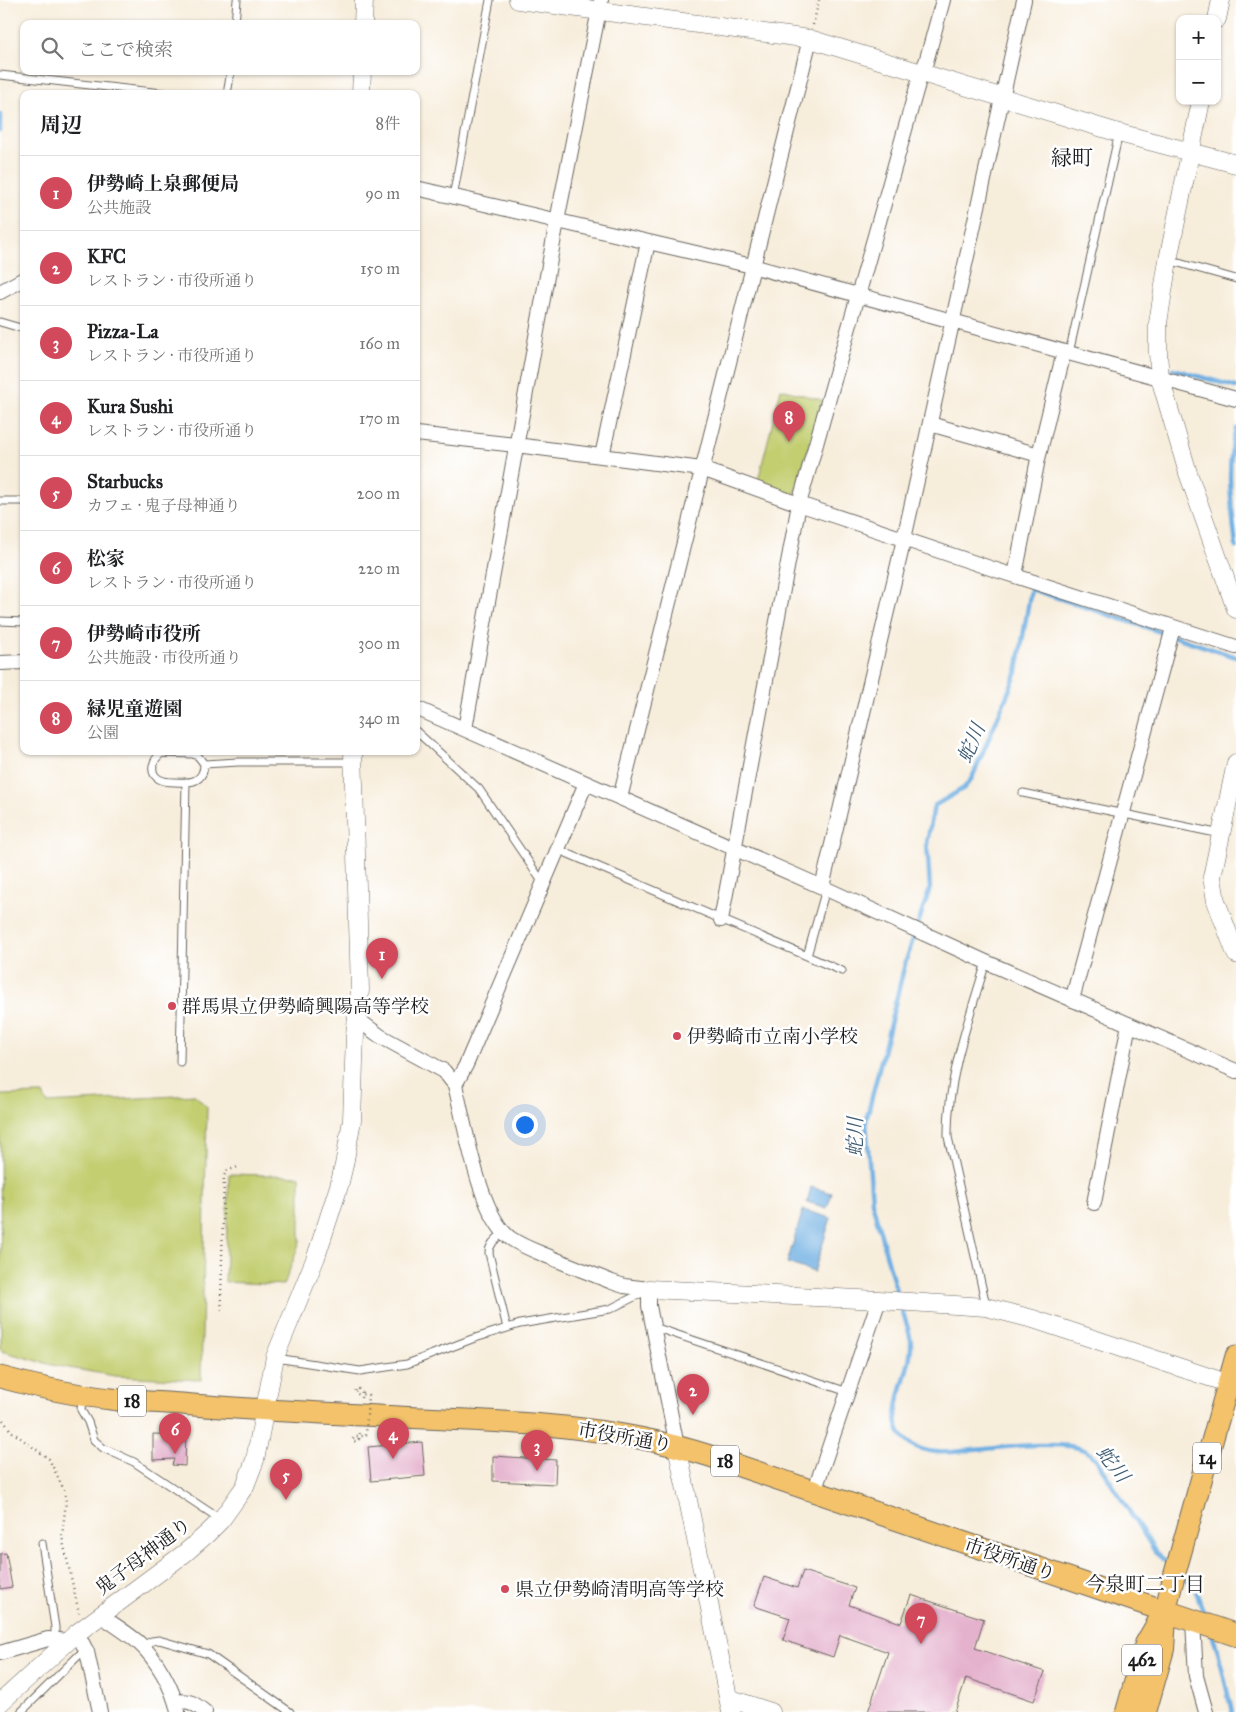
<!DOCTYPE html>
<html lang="ja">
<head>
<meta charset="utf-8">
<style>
  body { margin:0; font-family:"IM FELL Great Primer","Noto Serif JP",serif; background:#f2f2f2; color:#202124 }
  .controls { position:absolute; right:15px; top:15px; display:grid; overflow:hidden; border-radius:10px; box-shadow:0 1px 4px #0004 }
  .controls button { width:45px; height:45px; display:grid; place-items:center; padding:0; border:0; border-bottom:1px solid #e0e0e0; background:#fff; color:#202124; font:25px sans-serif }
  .you { position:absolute; left:524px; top:1124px; width:18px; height:18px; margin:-12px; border:4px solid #fff; border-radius:50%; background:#1a73e8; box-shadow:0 0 0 8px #1a73e833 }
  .badge { display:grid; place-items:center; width:32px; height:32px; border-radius:50%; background:#d1495b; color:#fff; font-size:16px; font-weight:700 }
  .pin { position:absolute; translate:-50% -41px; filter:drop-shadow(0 1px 2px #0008) }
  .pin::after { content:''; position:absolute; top:26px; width:18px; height:15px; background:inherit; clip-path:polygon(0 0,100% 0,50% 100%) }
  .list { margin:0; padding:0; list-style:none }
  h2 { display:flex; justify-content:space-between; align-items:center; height:65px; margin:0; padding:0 20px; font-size:21px }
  h2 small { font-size:16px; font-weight:400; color:#757577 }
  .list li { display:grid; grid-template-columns:32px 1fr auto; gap:15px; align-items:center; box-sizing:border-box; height:75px; padding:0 20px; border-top:1px solid #e0e0e0 }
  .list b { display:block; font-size:19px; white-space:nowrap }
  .list p { margin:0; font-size:16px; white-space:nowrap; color:#757577 }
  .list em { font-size:16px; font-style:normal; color:#757577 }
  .icon { flex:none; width:28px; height:28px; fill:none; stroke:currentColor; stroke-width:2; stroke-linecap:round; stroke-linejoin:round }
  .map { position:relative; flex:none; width:1236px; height:1712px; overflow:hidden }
  .search { position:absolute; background:#fff; box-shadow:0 1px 4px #0004; left:20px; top:20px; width:400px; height:55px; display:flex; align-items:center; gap:12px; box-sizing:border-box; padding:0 18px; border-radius:10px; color:#757577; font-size:19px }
  .panel { position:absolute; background:#fff; box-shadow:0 1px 4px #0004; left:20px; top:90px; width:400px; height:665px; border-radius:10px }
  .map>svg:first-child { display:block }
  .green { fill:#c2ce70; stroke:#6f7546 }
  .water { fill:#6eafe2; stroke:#45667f }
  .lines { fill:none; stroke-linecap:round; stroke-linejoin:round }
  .stream { stroke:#6eafe2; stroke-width:4.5 }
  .building { fill:#e5b2ce }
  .service-casing { stroke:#69655f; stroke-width:9 }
  .minor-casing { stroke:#69655f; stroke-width:16 }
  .tertiary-casing { stroke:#69655f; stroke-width:19 }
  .primary-casing { stroke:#69655f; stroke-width:23 }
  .trunk-casing { stroke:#69655f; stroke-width:24 }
  .path { stroke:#69655f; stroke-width:2.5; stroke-dasharray:1 4; stroke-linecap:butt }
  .service { stroke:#fff; stroke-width:7 }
  .minor { stroke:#fff; stroke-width:14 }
  .tertiary { stroke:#fff; stroke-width:18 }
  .primary { stroke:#f3c26a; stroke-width:21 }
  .trunk { stroke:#f3c26a; stroke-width:22 }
  .path-bridge { stroke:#69655f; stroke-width:2.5; stroke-dasharray:1 4; stroke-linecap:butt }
  .poi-dot { fill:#d1495b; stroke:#fff; stroke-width:2 }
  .labels { text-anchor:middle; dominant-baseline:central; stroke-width:5; stroke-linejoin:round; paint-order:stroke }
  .shield { fill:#fff; stroke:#606060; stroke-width:1 }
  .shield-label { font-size:18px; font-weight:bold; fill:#1c1c1c }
  .poi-label { font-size:19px; fill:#1c1c1c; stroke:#fff; text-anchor:start }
  .street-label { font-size:19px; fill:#1c1c1c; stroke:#fff }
  .water-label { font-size:20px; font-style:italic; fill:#415e75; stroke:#fff }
  .neighbourhood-label { font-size:20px; fill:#1c1c1c; stroke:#fff }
  .quarter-label { font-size:21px; fill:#1c1c1c; stroke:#fff }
</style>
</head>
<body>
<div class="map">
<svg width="1236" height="1712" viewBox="0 0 1236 1712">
  <rect width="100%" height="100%" fill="#fff"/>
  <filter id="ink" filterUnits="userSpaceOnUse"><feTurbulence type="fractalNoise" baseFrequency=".02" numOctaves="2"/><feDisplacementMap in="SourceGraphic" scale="10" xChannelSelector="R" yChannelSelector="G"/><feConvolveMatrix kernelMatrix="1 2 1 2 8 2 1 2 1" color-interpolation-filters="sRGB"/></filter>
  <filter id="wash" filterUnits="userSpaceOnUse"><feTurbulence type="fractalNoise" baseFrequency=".0096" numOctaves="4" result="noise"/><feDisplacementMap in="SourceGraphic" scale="20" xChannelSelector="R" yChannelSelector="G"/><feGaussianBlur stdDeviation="1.12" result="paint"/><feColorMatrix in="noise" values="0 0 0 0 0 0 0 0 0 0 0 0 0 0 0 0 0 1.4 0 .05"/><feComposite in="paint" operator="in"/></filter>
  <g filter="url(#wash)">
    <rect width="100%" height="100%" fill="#f7eddb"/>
    <!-- green -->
    <path class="green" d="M 781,389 L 822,400 L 795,494 L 792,495 L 757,484 Z
      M 43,1094 L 47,1103 L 195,1095 L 207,1107 L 201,1380 L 115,1376 L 52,1365 L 1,1351 L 0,1095 Z
      M 229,1174 L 300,1176 L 300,1242 L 284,1285 L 225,1282 Z"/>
    <!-- water -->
    <path class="water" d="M 811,1187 L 832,1193 L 827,1208 L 807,1202 Z
      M 803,1210 L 831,1218 L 814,1272 L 787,1263 Z"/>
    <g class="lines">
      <!-- stream -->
      <path class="stream" d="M 0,114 L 0,131
        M 1173,369 L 1236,387
        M 1236,429 C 1225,467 1232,508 1236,547
        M 898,1298 L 872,1202 L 866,1121 L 905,964 L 930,888 L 927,843 L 934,806 L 964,788 L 972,778 L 1017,672 L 1031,589 L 1236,657
        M 900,1305 C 904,1317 911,1333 911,1345 C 912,1376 877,1423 911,1444 C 926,1454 946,1453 963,1451 C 989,1449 1063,1439 1084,1450 C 1088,1452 1092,1456 1096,1459 L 1156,1553 L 1171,1566
        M 1180,1574 L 1194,1586 L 1205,1616
        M 1212,1635 L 1218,1651 L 1232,1712"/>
    </g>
    <g id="blocks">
      <!-- building -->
      <path class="building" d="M 183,1430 L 186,1430 L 185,1466 L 172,1465 L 174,1459 L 153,1460 L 153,1434 L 181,1435 Z
        M 422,1442 L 425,1476 L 371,1481 L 368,1447 Z
        M 493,1456 L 556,1460 L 555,1484 L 493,1481 Z
        M 6,1553 L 12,1587 L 0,1589 L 0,1554 Z
        M 803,1571 L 855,1588 L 849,1605 L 901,1623 L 911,1595 L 984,1619 L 975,1648 L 1045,1672 L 1034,1701 L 966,1678 L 955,1712 L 868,1712 L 888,1652 L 840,1635 L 833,1657 L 783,1640 L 790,1618 L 754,1606 L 764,1577 L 797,1588 Z"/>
    </g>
  </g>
  <g filter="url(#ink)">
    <use href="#blocks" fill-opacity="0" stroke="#69655f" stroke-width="1"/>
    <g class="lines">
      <defs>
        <path id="service" d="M 235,24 L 237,0
          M 0,75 L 171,94
          M 227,94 L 231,71
          M 453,197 L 490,0
          M 1168,260 L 1236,279
          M 0,322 L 24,329
          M 1069,353 L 1119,133
          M 0,501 L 24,501
          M 0,621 L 24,622
          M 416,731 L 479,789 L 543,883
          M 162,753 L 193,754 L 198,756 L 204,764 C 204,783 189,783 175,782 C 170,782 164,782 159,779 C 148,772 153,759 162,753 Z
          M 204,764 L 238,762 L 353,762
          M 1023,793 L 1221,834
          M 557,849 L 842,971
          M 807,956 L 826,889
          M 180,1062 L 186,782
          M 504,1232 C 498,1238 489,1243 489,1253 L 507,1328
          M 986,1305 L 948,1137 C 947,1078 969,1019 986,962
          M 653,1329 L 660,1329 L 848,1392
          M 276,1358 L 360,1371 L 407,1364 L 472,1339 L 520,1324 L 610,1309 L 646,1291
          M 82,1398 L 81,1410 L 88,1422 L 94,1440 L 103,1448 L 134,1462 L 220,1519
          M 42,1543 L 55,1627 L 55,1639
          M 142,1646 L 152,1641 L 159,1640 L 208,1654 L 290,1712
          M 21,1712 L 79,1655 L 87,1652"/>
        <path id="minor" d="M 416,188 L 752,266 L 1236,399
          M 0,292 L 24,279
          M 930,424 L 1039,455
          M 416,434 L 516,445 L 702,469 L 799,504 L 993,569 L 1236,647
          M 602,456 L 648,242
          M 1015,575 L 1038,459 L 1064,352
          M 0,663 L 24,662
          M 416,708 L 822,887 L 986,962 L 1236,1071
          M 465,729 L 557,221 L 601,0
          M 620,798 L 810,39
          M 822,887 L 904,539 L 1024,0
          M 721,920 L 799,504 L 921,73 L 926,62 L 943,0
          M 1072,1000 L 1173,628
          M 357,1019 L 380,1036 L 444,1071 L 455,1085 C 465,1124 479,1215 510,1238 C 523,1247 538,1252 552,1258 C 572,1266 592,1274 612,1282 L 624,1286 L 649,1289 L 649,1306 L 677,1446
          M 455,1085 L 466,1065 L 586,783
          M 1094,1203 L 1129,1024
          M 814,1492 L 879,1300
          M 100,1615 C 113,1624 126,1632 138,1642 C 157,1659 173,1688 178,1712
          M 1193,1621 L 1196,1676 L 1206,1712
          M 77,1633 L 87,1652 L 100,1712
          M 0,1653 L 48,1639 L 69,1641
          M 176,1702 C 189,1699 195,1704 205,1712"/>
        <path id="tertiary" d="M 518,0 L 810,39 L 1119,133 L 1236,164
          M 1217,19 L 1221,0
          M 363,24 L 364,0
          M 361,94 L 362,71
          M 1201,101 L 1168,260 L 1158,323 L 1158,353 L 1160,378 L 1188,473 L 1236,609
          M 1236,763 L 1212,877 L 1216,901 L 1236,954
          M 649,1289 L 879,1300 L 986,1307 L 1033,1319 L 1236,1386
          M 677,1446 L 731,1712
          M 728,1698 L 771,1712
          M 0,1703 L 77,1633 L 185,1553 L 208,1533 L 221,1520 L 236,1499 L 245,1486 L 255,1460 L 275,1357 L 316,1257 L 339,1186 L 344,1165 L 352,1120 L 355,1035 L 360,990 L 353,751"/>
        <path id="primary" d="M 0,1377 C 37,1387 73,1395 111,1399 C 134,1402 159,1402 182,1404 C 262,1411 343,1414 423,1418 C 520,1422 616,1426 710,1456 L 1165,1611 L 1173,1580 L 1236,1356"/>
        <path id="trunk" d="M 1165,1611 L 1236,1635
          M 1127,1712 L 1146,1644 L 1165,1611
          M 1145,1712 L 1163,1649 L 1165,1617"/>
      </defs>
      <!-- service casing -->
      <use href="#service" class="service-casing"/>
      <!-- minor casing -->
      <use href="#minor" class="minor-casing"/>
      <!-- tertiary casing -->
      <use href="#tertiary" class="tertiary-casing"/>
      <!-- primary casing -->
      <use href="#primary" class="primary-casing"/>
      <!-- trunk casing -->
      <use href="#trunk" class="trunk-casing"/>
      <!-- path -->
      <path class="path" d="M 813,25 L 819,0
        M 222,1310 L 221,1300 L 224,1177 L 226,1171 L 238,1167
        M 361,1398 L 362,1392
        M 0,1416 L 11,1431 L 49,1459 L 64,1490 L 66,1501 L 62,1537 L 79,1613
        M 359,1439 L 360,1432"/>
      <!-- service -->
      <use href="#service" class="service"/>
      <!-- minor -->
      <use href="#minor" class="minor"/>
      <!-- tertiary -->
      <use href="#tertiary" class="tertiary"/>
      <!-- primary -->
      <use href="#primary" class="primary"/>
      <!-- trunk -->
      <use href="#trunk" class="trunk"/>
      <!-- path-bridge -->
      <path class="path-bridge" d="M 359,1439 L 356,1442 L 352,1440 L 356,1436 L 366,1436 L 368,1395 L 358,1394 L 355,1392 L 357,1388 L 361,1390 L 362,1392"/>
    </g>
  </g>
  <!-- markers -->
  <g class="poi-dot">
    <circle cx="172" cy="1006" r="5"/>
    <circle cx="677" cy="1036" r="5"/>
    <circle cx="505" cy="1589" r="5"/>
  </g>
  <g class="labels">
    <!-- shield labels -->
    <g class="shield">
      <rect x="118" y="1385.5" width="28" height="31" rx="4"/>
      <rect x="1193" y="1442.5" width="28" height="31" rx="4"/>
      <rect x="711" y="1445.5" width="28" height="31" rx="4"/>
      <rect x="1122" y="1644.5" width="40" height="31" rx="4"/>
    </g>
    <g class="shield-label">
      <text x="132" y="1401">18</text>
      <text x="1207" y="1458">14</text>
      <text x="725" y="1461">18</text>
      <text x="1142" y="1660">462</text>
    </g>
    <!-- poi labels -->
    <g class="poi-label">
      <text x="182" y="1006">群馬県立伊勢崎興陽高等学校</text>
      <text x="687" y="1036">伊勢崎市立南小学校</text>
      <text x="515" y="1589">県立伊勢崎清明高等学校</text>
    </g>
    <!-- street labels -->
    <g class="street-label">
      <text transform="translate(625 1437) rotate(10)">市役所通り</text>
      <text transform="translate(143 1556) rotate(-37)">鬼子母神通り</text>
      <text transform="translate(1010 1559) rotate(19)">市役所通り</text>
    </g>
    <!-- water labels -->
    <g class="water-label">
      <text transform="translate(971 743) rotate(-67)">蛇川</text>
      <text transform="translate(855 1137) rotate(-90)">蛇川</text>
      <text transform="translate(1113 1464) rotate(52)">蛇川</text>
    </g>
    <!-- neighbourhood labels -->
    <g class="neighbourhood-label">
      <text x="1145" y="1584">今泉町二丁目</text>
    </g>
    <!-- quarter labels -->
    <g class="quarter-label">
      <text x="1072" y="158">緑町</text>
    </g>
  </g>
</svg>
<div class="controls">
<button>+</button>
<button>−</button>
</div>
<div class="you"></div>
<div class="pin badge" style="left:382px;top:979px">1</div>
<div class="pin badge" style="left:693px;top:1415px">2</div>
<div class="pin badge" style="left:537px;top:1471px">3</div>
<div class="pin badge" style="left:393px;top:1459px">4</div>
<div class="pin badge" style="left:286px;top:1500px">5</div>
<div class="pin badge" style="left:175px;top:1454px">6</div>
<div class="pin badge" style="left:921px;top:1644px">7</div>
<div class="pin badge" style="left:789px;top:442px">8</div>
<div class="search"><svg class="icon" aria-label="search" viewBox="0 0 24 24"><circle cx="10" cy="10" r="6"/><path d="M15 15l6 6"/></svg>ここで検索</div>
<section class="panel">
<h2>周辺<small>8件</small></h2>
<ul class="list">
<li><span class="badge">1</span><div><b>伊勢崎上泉郵便局</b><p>公共施設</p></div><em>90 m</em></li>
<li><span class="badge">2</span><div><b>KFC</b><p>レストラン · 市役所通り</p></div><em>150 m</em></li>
<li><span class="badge">3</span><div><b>Pizza-La</b><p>レストラン · 市役所通り</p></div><em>160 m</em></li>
<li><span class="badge">4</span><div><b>Kura Sushi</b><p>レストラン · 市役所通り</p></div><em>170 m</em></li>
<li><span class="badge">5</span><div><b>Starbucks</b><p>カフェ · 鬼子母神通り</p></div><em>200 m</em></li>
<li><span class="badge">6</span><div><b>松家</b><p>レストラン · 市役所通り</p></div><em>220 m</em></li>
<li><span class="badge">7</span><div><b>伊勢崎市役所</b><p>公共施設 · 市役所通り</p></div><em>300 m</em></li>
<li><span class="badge">8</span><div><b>緑児童遊園</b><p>公園</p></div><em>340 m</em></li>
</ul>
</section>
</div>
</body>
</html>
